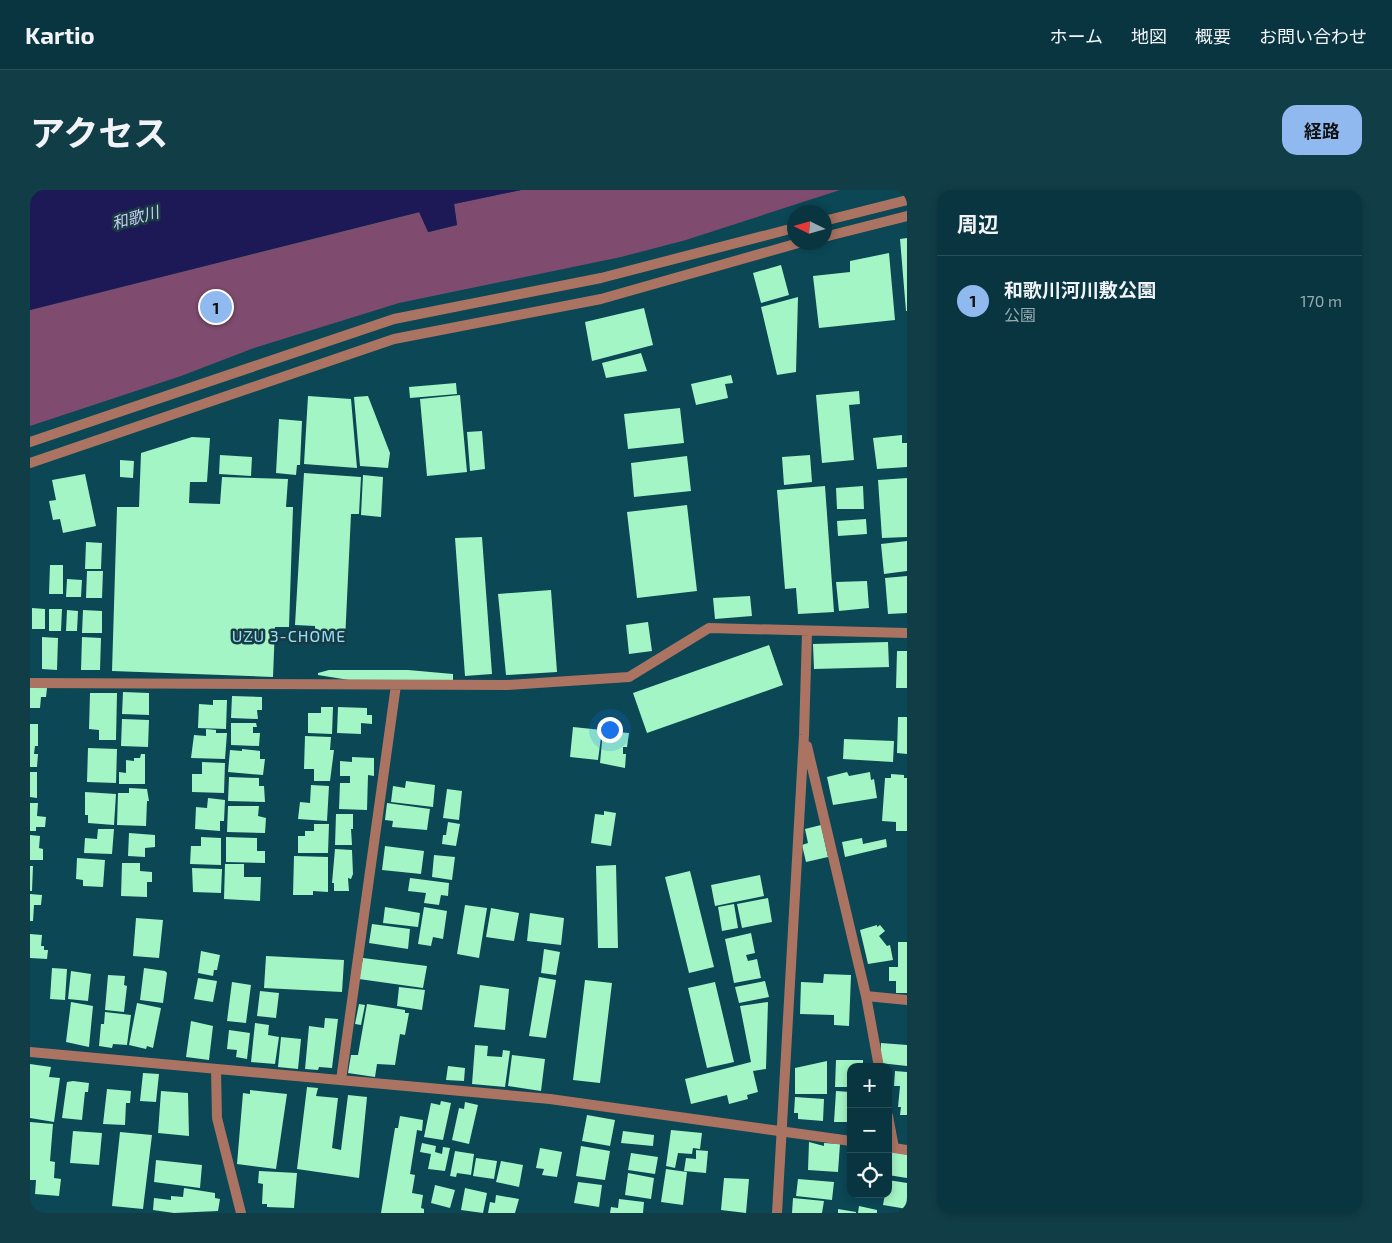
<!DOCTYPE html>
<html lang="ja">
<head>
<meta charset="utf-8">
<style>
  body { margin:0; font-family:"Exo 2","Noto Sans JP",sans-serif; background:#113d47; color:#f1f3f6 }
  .controls { position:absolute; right:15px; bottom:15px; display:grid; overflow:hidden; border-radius:10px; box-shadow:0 2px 8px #0003 }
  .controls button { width:45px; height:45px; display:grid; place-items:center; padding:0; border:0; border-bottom:1px solid #295059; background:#083540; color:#f1f3f6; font:25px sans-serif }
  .compass { position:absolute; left:757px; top:15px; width:45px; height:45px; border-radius:50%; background:#083540; box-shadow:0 2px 8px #0003; rotate:275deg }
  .you { position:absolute; left:579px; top:539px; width:18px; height:18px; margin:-12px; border:4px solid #fff; border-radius:50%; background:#1a73e8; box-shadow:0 0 0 8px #1a73e833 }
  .badge { display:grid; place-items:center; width:32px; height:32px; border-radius:50%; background:#90b9f0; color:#111; font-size:16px; font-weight:700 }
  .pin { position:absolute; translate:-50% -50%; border:2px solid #fff; box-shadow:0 1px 5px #0006 }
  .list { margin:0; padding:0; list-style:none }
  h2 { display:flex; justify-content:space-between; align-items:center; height:65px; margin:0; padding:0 20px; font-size:21px }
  h2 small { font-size:16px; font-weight:400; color:#98abb1 }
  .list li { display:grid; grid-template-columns:32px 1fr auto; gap:15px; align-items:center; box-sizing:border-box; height:90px; padding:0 20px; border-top:1px solid #295059 }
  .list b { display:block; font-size:19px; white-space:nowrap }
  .list p { margin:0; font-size:16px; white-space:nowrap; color:#98abb1 }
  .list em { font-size:16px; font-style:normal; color:#98abb1 }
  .icon { flex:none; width:28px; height:28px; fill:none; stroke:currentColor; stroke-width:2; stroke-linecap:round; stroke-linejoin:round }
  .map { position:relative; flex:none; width:877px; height:1023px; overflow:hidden; border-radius:15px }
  header { display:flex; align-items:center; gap:30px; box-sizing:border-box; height:70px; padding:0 25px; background:#083540; border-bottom:1px solid #295059 }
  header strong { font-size:24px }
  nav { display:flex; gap:28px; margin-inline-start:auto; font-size:18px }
  .intro { display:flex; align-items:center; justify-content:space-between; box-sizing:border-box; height:120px; padding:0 30px }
  h1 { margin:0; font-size:35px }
  .button { padding:12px 22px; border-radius:15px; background:#90b9f0; color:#111; font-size:18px; font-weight:700 }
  main { display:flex; gap:30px; padding:0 30px }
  aside { flex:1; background:#083540; border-radius:15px; box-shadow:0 2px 8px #0003 }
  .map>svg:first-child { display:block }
  .green { fill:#7f4c70 }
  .water { fill:#1c1956 }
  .building { fill:#a3f5c6 }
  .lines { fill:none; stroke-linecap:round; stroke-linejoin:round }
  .minor { stroke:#ab7362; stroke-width:10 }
  .tertiary { stroke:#ab7362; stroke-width:10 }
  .labels { text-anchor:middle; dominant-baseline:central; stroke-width:5; stroke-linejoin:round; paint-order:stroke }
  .water-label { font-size:16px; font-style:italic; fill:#c7cdf4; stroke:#1a3a43 }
  .neighbourhood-label { font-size:16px; letter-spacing:1px; fill:#93e1f8; stroke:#1a3a43 }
</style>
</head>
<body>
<header>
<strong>Kartio</strong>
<nav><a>ホーム</a><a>地図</a><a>概要</a><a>お問い合わせ</a></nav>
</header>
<div class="intro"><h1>アクセス</h1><a class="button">経路</a></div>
<main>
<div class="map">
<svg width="877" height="1023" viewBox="0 0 877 1023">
  <rect width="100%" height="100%" fill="#0b4755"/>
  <!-- green -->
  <path class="green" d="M 491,0 L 810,0 L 656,50 L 591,67 L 369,113 L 224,158 L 151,186 L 0,236 L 0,120 L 390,22 L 399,42 L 427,35 L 424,14 Z"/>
  <!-- water -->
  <path class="water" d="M 0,0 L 491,0 L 424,14 L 427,35 L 398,42 L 389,22 L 0,120 Z"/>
  <!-- building -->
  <path class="building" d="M 877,48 L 877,121 L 876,121 L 870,49 Z
    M 859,63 L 865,130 L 789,138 L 783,86 L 820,82 L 820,71 Z
    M 751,75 L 759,105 L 731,113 L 723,83 Z
    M 768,107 L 766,182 L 747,185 L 731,117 Z
    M 614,118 L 623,155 L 562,171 L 555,132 Z
    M 611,163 L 617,181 L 576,188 L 572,173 Z
    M 701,185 L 703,193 L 695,194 L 698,208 L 666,215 L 661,194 Z
    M 426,193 L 427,204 L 380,208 L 379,197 Z
    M 829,201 L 830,214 L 819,215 L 824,270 L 792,273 L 786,205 Z
    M 430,205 L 437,282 L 397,286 L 390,209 Z
    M 278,206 L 321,209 L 327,278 L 274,274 Z
    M 338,206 L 360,263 L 358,278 L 330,276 L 324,207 Z
    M 650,218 L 654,253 L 598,259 L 594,224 Z
    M 249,229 L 272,231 L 270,275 L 267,275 L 266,285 L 246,283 Z
    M 452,241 L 455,279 L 440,281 L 437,242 Z
    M 872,245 L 872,253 L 877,253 L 877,277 L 847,279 L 843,248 Z
    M 162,247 L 180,248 L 177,292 L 160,292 L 159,313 L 190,314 L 192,287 L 258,289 L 256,317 L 263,317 L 259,437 L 245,437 L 243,487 L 82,481 L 87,317 L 109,317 L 111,263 Z
    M 190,265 L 222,267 L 221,286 L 189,284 Z
    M 780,265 L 782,292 L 754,295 L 752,267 Z
    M 657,266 L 661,301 L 604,307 L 601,273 Z
    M 90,270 L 104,271 L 103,288 L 90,287 Z
    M 274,283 L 331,287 L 329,324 L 321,324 L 315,451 L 285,450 L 285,436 L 265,435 Z
    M 55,284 L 66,336 L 33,343 L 30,329 L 23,330 L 19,311 L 26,310 L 22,290 Z
    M 333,285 L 353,287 L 351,327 L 331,325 Z
    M 877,288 L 877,347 L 852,348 L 848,290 Z
    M 795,296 L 804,422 L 768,424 L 766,398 L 755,399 L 747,300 Z
    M 833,296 L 834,319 L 807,319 L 806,298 Z
    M 657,315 L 667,401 L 607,408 L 597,322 Z
    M 836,329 L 837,344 L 808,346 L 807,331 Z
    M 452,347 L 462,484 L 435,486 L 425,348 Z
    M 877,351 L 877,381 L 854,384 L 851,354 Z
    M 56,352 L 72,353 L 71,379 L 55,379 Z
    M 20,375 L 33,375 L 33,404 L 19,404 Z
    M 57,381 L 73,381 L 72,408 L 56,408 Z
    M 877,386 L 877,423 L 858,424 L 855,388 Z
    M 37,389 L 52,390 L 51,407 L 36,407 Z
    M 837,391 L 839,418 L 809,421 L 806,392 Z
    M 521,400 L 527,482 L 476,485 L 468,404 Z
    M 720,406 L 722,426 L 685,429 L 683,408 Z
    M 2,418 L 15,419 L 15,439 L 2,439 Z
    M 19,419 L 32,419 L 31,441 L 19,441 Z
    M 37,420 L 48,421 L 47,441 L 36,441 Z
    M 53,420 L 72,421 L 72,443 L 52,443 Z
    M 618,432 L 622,461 L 599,464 L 596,435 Z
    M 12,447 L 28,448 L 27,480 L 12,479 Z
    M 52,447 L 71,448 L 70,480 L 51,480 Z
    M 858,452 L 859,477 L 784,479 L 783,454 Z
    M 739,455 L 753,495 L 617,543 L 603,503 Z
    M 867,461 L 877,461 L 877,498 L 866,498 Z
    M 299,480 L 378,480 L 423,484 L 423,491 L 319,490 L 288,485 L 288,483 Z
    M 0,497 L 17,498 L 16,507 L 11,507 L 10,518 L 0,518 Z
    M 93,502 L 119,503 L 119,525 L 92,524 Z
    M 60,503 L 87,503 L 86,550 L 69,550 L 69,540 L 59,539 Z
    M 202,506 L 232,507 L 232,520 L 227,520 L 228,529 L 201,528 Z
    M 183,510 L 197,510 L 196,539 L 168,538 L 169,514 L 183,515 Z
    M 291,517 L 303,517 L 302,544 L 278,543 L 278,523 L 291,523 Z
    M 308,517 L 337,518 L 337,525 L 342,525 L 342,534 L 331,533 L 331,544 L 307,543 Z
    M 868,527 L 877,527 L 877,564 L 867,563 Z
    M 92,529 L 119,530 L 118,557 L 91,556 Z
    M 201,533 L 226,533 L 227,537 L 223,537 L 223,543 L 230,543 L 229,556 L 201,555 Z
    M 0,534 L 8,534 L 8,556 L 5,556 L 4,564 L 8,564 L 7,577 L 0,577 Z
    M 543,537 L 572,540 L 568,570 L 540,567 Z
    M 176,539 L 186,540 L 186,543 L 197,543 L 195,569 L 161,568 L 164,545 L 176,546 Z
    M 573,541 L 599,543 L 597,557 L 593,557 L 593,564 L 596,564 L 595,578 L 570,573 Z
    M 275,546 L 301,547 L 300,560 L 304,560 L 300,591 L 284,591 L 284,579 L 274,579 Z
    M 814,549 L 864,551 L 863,572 L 813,569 Z
    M 58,558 L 87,559 L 86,593 L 57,592 Z
    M 212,559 L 230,561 L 230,569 L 235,569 L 233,585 L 198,582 L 200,560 L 212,561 Z
    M 111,564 L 115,564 L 115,594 L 89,594 L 89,582 L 96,583 L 96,570 L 104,571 L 104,568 L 110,568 Z
    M 322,567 L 344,568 L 344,586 L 338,585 L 337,620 L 309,619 L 310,593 L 320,593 L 320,586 L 310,586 L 310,571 L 322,572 Z
    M 172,572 L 195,573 L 194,603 L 162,602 L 162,584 L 172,584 Z
    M 0,582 L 7,582 L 7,608 L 0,607 Z
    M 817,582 L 819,586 L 840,582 L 841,590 L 844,589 L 847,608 L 803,615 L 797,587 Z
    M 861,584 L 874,585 L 874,588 L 877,588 L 877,641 L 866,641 L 866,632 L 852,631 L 855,588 L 861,588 Z
    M 199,587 L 229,588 L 229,596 L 234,596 L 235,612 L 198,611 Z
    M 376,591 L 405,595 L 403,617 L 361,612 L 363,596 L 375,598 Z
    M 281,595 L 299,596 L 297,631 L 268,629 L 270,612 L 280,613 Z
    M 99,598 L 117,599 L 119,611 L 117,611 L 116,636 L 87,635 L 88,603 L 99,603 Z
    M 417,599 L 432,601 L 429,630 L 413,628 Z
    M 55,602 L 86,604 L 84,635 L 58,633 L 58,625 L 55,625 Z
    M 178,608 L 195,610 L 194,631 L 190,631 L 190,641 L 165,639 L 166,617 L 177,618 Z
    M 0,613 L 8,613 L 7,626 L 16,627 L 15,637 L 6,637 L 6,641 L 0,641 Z
    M 357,613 L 400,619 L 397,640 L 362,637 L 363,631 L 355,630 Z
    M 198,616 L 229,616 L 228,626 L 236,628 L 235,643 L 197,642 Z
    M 574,621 L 586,623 L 581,656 L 561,653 L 565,624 L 574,625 Z
    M 306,624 L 323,624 L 323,639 L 321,639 L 322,655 L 305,655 Z
    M 418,632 L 430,634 L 426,656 L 412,654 L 413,645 L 416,645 Z
    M 284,634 L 299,634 L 298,663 L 268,663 L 268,646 L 275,646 L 275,641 L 284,641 Z
    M 791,635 L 798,667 L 776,672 L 772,655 L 778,653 L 775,639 Z
    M 68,639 L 84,639 L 82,664 L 54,663 L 55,648 L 67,649 Z
    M 99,643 L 125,645 L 125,657 L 115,658 L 115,667 L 98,666 Z
    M 0,645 L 10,646 L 9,658 L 13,659 L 13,670 L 0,670 Z
    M 171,647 L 191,648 L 191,675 L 160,674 L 161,656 L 171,656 Z
    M 196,647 L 227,648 L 227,661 L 235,661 L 235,673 L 196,672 Z
    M 832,648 L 833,654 L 856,649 L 857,657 L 815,667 L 812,652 Z
    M 355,656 L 394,661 L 391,684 L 352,680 Z
    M 305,659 L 322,660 L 323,684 L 321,689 L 318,688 L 319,701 L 304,701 L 304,693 L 302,693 Z
    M 404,665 L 425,667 L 422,690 L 402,687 Z
    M 264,666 L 298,667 L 298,702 L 283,701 L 283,705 L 263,705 Z
    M 47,668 L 75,670 L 73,697 L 53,696 L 53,690 L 46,689 Z
    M 92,673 L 110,673 L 110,681 L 122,682 L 122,692 L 117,692 L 117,707 L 91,706 Z
    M 195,674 L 214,674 L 214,687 L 231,687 L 230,711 L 194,709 Z
    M 586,675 L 588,758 L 568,758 L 566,676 Z
    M 0,676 L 3,676 L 2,701 L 0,701 Z
    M 162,678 L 192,679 L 191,703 L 163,702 Z
    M 660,681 L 684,777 L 659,783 L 635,687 Z
    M 730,685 L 734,706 L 685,716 L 681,695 Z
    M 380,688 L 419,693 L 418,706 L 411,705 L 409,715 L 394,713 L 396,703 L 378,701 Z
    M 0,704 L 12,705 L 11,715 L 4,715 L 3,731 L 0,731 Z
    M 738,708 L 742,732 L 712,738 L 707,714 Z
    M 704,714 L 708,738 L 692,741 L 688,717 Z
    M 435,715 L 457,718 L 449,768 L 427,764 Z
    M 355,717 L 390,723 L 388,737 L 353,733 Z
    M 394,717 L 417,721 L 413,749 L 403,747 L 401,756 L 388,754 Z
    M 461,718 L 489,723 L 484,751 L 456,747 Z
    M 500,723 L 534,728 L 531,755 L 497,751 Z
    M 106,728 L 133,730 L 129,768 L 103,766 Z
    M 342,734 L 380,739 L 378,759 L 339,753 Z
    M 847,735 L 847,737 L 850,735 L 855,741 L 849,746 L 857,756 L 860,755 L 863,770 L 838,774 L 830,740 Z
    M 721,743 L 725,763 L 716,765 L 718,771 L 727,769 L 731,788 L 704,793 L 695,749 Z
    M 0,744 L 12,745 L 11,756 L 14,756 L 14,760 L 18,760 L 17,769 L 0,768 Z
    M 868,752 L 877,752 L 877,803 L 866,803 L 866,791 L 859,791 L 859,777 L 868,777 Z
    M 514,759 L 530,762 L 526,785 L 511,783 Z
    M 171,761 L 190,765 L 187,780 L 184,780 L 183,786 L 168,783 Z
    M 236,766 L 314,770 L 312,802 L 234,798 Z
    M 333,768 L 397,776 L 393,798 L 329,789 Z
    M 22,778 L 37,779 L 35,810 L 20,809 Z
    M 114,778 L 135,781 L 137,783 L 133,813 L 110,810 Z
    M 41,781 L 61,784 L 58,811 L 38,809 Z
    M 794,784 L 821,785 L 819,836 L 804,835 L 804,825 L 770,824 L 771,792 L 793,793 Z
    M 78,785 L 95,786 L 94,795 L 97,796 L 94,822 L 75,820 Z
    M 509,787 L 526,790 L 516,848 L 499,846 Z
    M 168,788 L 187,791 L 183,812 L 164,809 Z
    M 555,790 L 582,793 L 570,893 L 543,890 Z
    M 735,791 L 739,807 L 709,813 L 705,797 Z
    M 202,792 L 221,795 L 216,833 L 197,831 Z
    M 685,792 L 704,872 L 677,878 L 658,798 Z
    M 450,795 L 479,799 L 475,840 L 444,837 Z
    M 369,797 L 395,800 L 392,820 L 367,816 Z
    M 230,801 L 249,803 L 246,828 L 227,826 Z
    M 41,812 L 63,816 L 59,857 L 36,852 Z
    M 738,812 L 736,879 L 723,881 L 728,902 L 717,905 L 718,909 L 699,914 L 697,905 L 661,914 L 655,889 L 721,872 L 710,816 Z
    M 107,813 L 131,818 L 123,858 L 117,856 L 116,859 L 99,855 Z
    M 329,814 L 335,815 L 331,835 L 325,834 Z
    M 337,814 L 375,820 L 375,823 L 379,823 L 375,845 L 370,844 L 365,875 L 347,874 L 345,887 L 318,883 L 321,865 L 328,865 Z
    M 75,822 L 101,825 L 97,855 L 83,854 L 82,858 L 69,856 L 71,834 L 74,834 Z
    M 295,828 L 308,829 L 302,878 L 289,877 L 288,880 L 275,879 L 279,836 L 294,838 Z
    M 161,831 L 183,836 L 179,870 L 156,867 Z
    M 225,833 L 239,835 L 238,845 L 249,847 L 245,874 L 221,872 Z
    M 199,840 L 220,843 L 217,869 L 206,867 L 207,860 L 197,859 Z
    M 251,847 L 271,849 L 268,879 L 248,877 Z
    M 851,853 L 877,855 L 877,876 L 850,873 Z
    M 445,855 L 458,856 L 457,866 L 472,867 L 473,860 L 480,861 L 475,897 L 442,894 Z
    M 482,865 L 515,869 L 511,901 L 478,896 Z
    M 806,870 L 833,870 L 833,877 L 821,877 L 821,897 L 805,897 Z
    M 797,871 L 797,904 L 765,904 L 765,878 Z
    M 0,874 L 21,877 L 19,887 L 30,888 L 24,932 L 0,928 Z
    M 418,876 L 435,878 L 434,891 L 416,890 Z
    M 865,881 L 877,882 L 877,925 L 870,925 L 871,917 L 868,917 L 870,896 L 864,896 Z
    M 113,883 L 129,884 L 126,912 L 110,911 Z
    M 43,891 L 59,893 L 58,902 L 55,902 L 52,930 L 32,928 L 37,892 Z
    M 277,897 L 288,898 L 286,906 L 308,908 L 302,958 L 311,960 L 318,905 L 337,907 L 329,988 L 267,979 Z
    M 77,899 L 101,901 L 100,913 L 96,913 L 95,935 L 73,934 Z
    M 220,900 L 257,904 L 246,979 L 207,974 L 213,903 L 220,904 Z
    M 131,901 L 158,903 L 159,946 L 128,943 Z
    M 806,901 L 821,902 L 821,932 L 804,932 Z
    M 765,907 L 794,909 L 793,931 L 768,929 L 768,923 L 764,923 Z
    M 411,911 L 421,913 L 413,950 L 394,947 L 401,913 L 410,915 Z
    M 435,912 L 448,915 L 439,954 L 422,950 L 429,918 L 434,919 Z
    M 557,925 L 585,930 L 580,956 L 552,951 Z
    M 370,926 L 393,930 L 392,941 L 387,940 L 380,984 L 385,985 L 382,1003 L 393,1005 L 391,1018 L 394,1019 L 394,1023 L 351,1023 L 365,938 L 368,938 Z
    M 0,932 L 23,934 L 20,971 L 25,972 L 24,988 L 31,989 L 29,1006 L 5,1004 L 6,990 L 0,990 Z
    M 641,940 L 672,943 L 670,959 L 663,958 L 662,964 L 648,963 L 645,978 L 636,976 Z
    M 43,941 L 72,943 L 69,975 L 40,973 Z
    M 593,941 L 624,945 L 623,956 L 591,953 Z
    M 90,942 L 122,945 L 113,1019 L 82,1016 Z
    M 779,952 L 794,956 L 794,953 L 810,954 L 808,982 L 778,980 Z
    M 392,953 L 406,956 L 405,962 L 412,964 L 413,957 L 420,958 L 415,981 L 398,979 L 401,964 L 390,962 Z
    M 551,956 L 580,961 L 575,990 L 546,986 Z
    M 862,957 L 877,959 L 877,988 L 858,985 Z
    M 510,958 L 532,962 L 527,987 L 512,985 L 514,979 L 506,978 Z
    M 666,960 L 678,961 L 676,983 L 654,981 L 656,968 L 666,969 Z
    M 425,961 L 444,964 L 441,985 L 427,983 L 426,987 L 420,986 Z
    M 601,963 L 628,967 L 625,984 L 598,980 Z
    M 446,968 L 467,971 L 464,989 L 443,986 Z
    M 126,970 L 172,975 L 170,998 L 124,992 Z
    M 471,971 L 493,975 L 489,997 L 466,992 Z
    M 636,979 L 657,982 L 653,1015 L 631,1012 Z
    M 229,981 L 267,983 L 264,1018 L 237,1017 L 237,1014 L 232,1014 L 233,994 L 228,993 Z
    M 598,983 L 624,988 L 621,1009 L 595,1005 Z
    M 694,988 L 719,989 L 716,1023 L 691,1020 Z
    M 768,989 L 804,992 L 802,1010 L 766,1006 Z
    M 858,990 L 877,993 L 877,1019 L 853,1015 L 855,1004 L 858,1004 Z
    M 548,992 L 572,995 L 569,1017 L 544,1013 Z
    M 405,995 L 425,1000 L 420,1018 L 401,1013 Z
    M 154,998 L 185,1003 L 185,1008 L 190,1009 L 188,1021 L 144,1023 L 123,1020 L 124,1008 L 141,1010 L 141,1006 L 153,1007 Z
    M 435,998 L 457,1003 L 453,1023 L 431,1020 Z
    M 466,1005 L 489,1009 L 485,1023 L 458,1023 L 460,1012 L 465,1013 Z
    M 763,1008 L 794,1011 L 792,1023 L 762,1023 Z
    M 589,1009 L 614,1012 L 613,1023 L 580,1023 L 581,1017 L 588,1018 Z
    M 829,1016 L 847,1020 L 847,1023 L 828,1023 Z
    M 808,1019 L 826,1022 L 826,1023 L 808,1023 Z"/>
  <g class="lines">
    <!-- minor -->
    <path class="minor" d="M 0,493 L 477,495 L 599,487 L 679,438 L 877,443
      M 777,556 L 836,806 L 849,877
      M 836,806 L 877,810
      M 0,862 L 520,909 L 821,951
      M 186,879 L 187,928 L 211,1023
      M 311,890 L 366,495
      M 858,926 L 864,958
      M 858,957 L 877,960
      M 747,1023 L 774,545 L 777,442"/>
    <!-- tertiary -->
    <path class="tertiary" d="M 794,31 L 877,10
      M 794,47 L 877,26
      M 0,252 L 364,129 L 571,88 L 764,38
      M 0,273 L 364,149 L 571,109 L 772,52"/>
  </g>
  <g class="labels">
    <!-- water labels -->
    <g class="water-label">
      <text transform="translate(105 27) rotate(-15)">和歌川</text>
    </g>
    <!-- neighbourhood labels -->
    <g class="neighbourhood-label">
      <text x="259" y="445">UZU 3-CHOME</text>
    </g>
  </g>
</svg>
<div class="controls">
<button>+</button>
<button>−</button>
<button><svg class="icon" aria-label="locate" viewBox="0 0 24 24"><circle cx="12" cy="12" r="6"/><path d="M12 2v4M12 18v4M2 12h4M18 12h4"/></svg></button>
</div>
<svg class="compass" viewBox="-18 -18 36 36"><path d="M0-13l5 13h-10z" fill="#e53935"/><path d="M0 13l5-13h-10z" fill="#98abb1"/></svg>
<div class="you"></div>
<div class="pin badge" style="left:186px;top:117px">1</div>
</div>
<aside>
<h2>周辺<small></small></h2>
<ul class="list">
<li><span class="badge">1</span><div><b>和歌川河川敷公園</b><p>公園</p></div><em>170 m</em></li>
</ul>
</aside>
</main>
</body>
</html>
